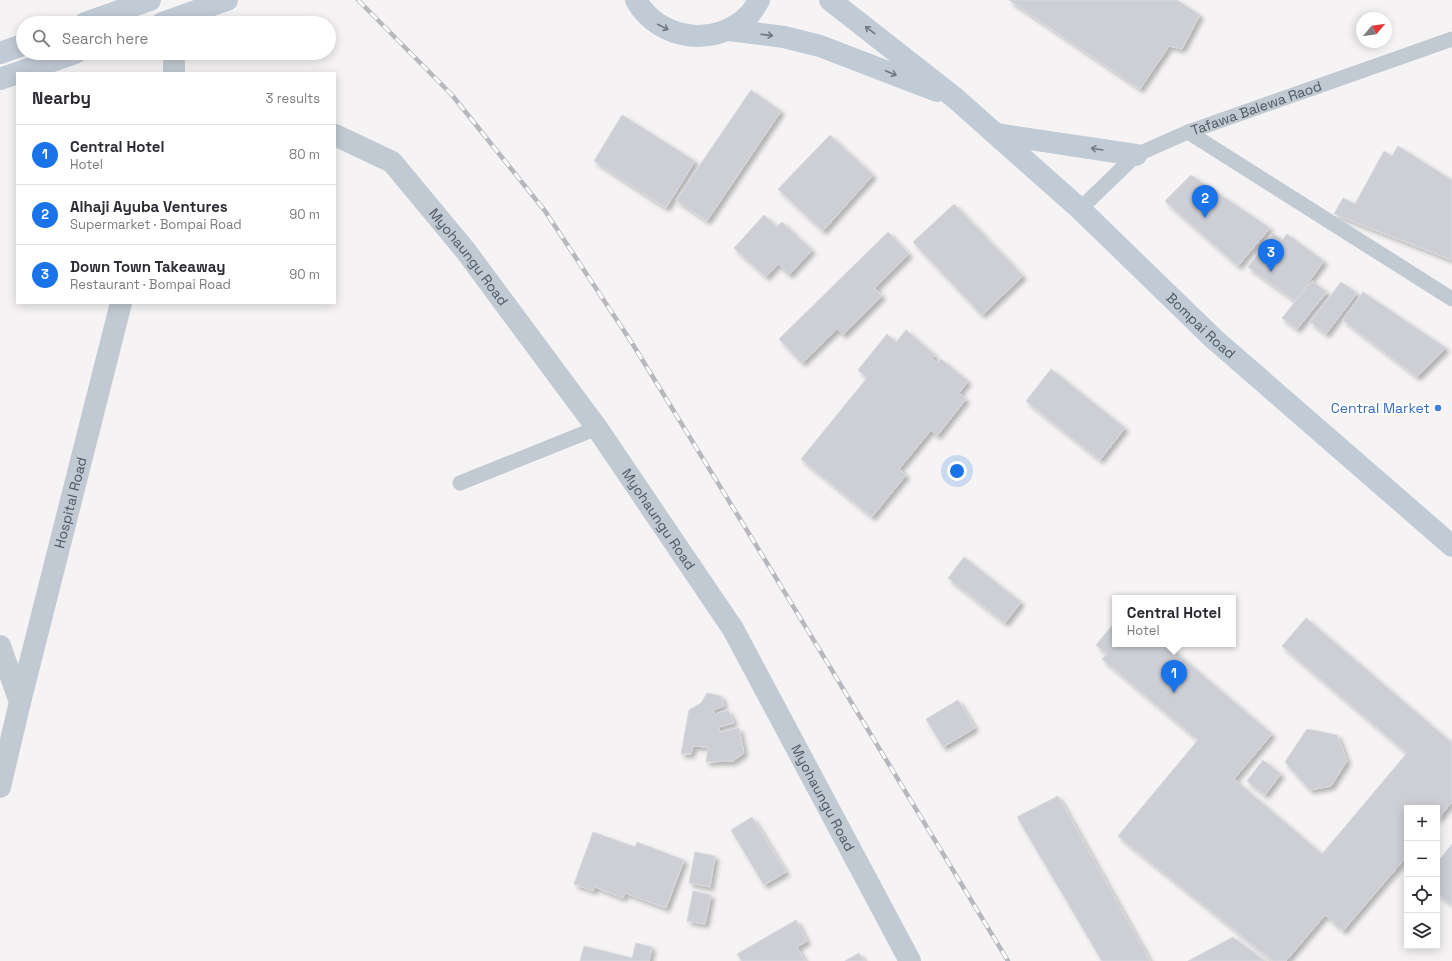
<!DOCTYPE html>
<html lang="en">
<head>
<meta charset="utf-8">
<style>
  body { margin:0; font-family:"Space Grotesk",sans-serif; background:#f2f2f3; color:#2b2b33 }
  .controls { position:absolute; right:12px; bottom:12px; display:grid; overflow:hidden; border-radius:0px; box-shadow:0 2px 10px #0003 }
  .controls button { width:36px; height:36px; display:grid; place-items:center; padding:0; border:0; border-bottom:1px solid #e1e1e2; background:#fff; color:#2b2b33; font:20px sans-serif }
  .compass { position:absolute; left:1356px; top:12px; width:36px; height:36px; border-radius:50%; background:#fff; box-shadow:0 2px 10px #0003; rotate:61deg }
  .you { position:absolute; left:957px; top:471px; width:14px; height:14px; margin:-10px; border:3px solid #fff; border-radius:50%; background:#1a73e8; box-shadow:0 0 0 6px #1a73e833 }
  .badge { display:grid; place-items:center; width:26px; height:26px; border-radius:50%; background:#1a73e8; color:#fff; font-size:13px; font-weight:700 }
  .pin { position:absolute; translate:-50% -33px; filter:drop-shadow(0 1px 2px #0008) }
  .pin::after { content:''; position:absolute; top:21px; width:14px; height:12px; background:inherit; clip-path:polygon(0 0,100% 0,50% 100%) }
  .popup { position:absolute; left:1112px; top:595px; width:124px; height:52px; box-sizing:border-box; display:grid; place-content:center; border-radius:0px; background:#fff; filter:drop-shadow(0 1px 3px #0005); font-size:13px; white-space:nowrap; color:#7c7c81 }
  .popup b { font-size:15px; color:#2b2b33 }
  .popup::after { content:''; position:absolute; left:50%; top:100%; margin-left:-8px; border:8px solid transparent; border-top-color:#fff }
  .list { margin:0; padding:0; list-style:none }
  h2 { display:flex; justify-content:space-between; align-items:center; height:52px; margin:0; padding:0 16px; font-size:17px }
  h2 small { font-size:13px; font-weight:400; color:#7c7c81 }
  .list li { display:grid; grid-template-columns:26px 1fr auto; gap:12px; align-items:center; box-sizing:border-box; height:60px; padding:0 16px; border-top:1px solid #e1e1e2 }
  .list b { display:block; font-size:15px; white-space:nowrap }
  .list p { margin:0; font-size:13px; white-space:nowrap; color:#7c7c81 }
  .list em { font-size:13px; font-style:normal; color:#7c7c81 }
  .icon { flex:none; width:22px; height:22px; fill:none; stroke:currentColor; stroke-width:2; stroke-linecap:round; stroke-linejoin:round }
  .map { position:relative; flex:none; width:1452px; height:961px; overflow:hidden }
  .search { position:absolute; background:#fff; box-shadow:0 2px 10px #0003; left:16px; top:16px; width:320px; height:44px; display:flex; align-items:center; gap:10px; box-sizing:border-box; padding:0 14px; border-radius:22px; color:#7c7c81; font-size:15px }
  .panel { position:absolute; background:#fff; box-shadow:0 2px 10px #0003; left:16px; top:72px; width:320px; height:232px; border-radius:0px }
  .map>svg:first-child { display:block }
  .building { fill:#cdcfd5; stroke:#d7d9de; filter:url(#shadow) }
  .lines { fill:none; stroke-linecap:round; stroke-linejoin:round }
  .lane { stroke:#c1cad2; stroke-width:15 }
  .street { stroke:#c1cad2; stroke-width:22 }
  .secondary { stroke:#c1cbd6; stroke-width:22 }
  .rail-casing { stroke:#b5b8bd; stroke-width:4.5 }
  .rail { stroke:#fff; stroke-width:3; stroke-dasharray:9; stroke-linecap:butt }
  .oneway { stroke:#6e7984 }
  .shop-dot { fill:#3f7fe0; stroke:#fff; stroke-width:1.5 }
  .labels { text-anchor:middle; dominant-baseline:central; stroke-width:4; stroke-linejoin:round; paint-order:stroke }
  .street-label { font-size:14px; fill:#4a5661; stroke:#fff }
  .shop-label { font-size:14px; fill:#366cbe; stroke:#fff; text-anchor:end }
</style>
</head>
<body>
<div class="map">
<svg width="1452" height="961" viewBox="0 0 1452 961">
  <defs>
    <filter id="shadow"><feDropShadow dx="3.5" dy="3.5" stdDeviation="2" flood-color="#0004"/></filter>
  </defs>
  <rect width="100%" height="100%" fill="#f5f3f3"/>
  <!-- building -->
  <path class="building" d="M 1009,0 L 1177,0 L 1200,15 L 1182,49 L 1169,46 L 1140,89 Z
    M 751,90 L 781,111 L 707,221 L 676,200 Z
    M 622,115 L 695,161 L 666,208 L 594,161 Z
    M 830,135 L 873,175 L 823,231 L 778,189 Z
    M 1398,146 L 1452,180 L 1452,260 L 1334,214 L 1343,198 L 1355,204 L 1384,151 L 1392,156 Z
    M 1191,175 L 1270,228 L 1238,266 L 1165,201 Z
    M 954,204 L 1023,276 L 982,315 L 913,242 Z
    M 764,215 L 777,227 L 782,222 L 812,250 L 789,275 L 778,264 L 766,277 L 734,248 Z
    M 888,232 L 909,254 L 875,288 L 882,296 L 843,335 L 837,329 L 802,363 L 779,339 Z
    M 1273,233 L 1282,240 L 1287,234 L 1324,261 L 1295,301 L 1248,267 Z
    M 1312,281 L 1327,292 L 1297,329 L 1282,318 Z
    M 1341,282 L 1357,293 L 1326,334 L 1310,322 Z
    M 1363,292 L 1446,348 L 1417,377 L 1343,320 Z
    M 906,330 L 935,355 L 932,359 L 937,363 L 941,359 L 968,381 L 959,393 L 966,399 L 937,436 L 931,430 L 899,469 L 906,475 L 872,517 L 801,459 L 867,378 L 858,370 L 887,334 L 896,342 Z
    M 1051,369 L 1125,428 L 1100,460 L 1026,401 Z
    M 964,557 L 1021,602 L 1005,623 L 948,578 Z
    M 1306,618 L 1452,743 L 1452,802 L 1437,820 L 1437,808 L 1407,808 L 1407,856 L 1343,931 L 1325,915 L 1286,961 L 1273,961 L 1118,836 L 1198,740 L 1102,659 L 1107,654 L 1096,645 L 1115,622 L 1115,644 L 1166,644 L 1272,734 L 1234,779 L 1322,854 L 1407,753 L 1282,646 Z
    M 707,693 L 721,696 L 724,706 L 713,710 L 715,714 L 728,710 L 734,723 L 719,727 L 720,732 L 739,728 L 744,753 L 733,761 L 706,762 L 708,747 L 693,746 L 691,754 L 681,754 L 689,710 L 701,703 Z
    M 958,700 L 975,728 L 943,747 L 926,719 Z
    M 1307,729 L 1337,735 L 1347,761 L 1331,786 L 1310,790 L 1285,762 Z
    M 1263,760 L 1281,774 L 1265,795 L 1247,781 Z
    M 1058,796 L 1150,961 L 1102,961 L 1017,817 Z
    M 752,817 L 786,872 L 764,885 L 731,830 Z
    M 593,832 L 635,847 L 637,842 L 684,860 L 666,908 L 625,893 L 623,898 L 595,887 L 593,891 L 574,884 Z
    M 1452,844 L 1452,905 L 1437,893 L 1437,863 Z
    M 695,852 L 715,856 L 710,887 L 689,883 Z
    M 693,891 L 711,895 L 705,924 L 687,921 Z
    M 796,920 L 807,941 L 797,947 L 805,961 L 742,961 L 737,954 Z
    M 1233,937 L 1265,961 L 1188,961 Z
    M 636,943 L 652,947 L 649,961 L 580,961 L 584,946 L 632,958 Z
    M 859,953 L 864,961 L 845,961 Z"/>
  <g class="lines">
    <!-- lane -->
    <g class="lane">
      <path d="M 1188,132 L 1452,299"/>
      <path id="s1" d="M 1080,209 L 1136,155 L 1188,132 L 1452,39"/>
      <path d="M 460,483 L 597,428"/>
    </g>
    <!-- street -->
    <g class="street">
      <path d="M 174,53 L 174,73"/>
      <path id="s2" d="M 335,135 L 392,162 L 465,250 L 597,428 L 733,629 L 910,961"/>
      <path d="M 0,646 L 20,702"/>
      <path id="s3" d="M 0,787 L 20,702 L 121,303"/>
    </g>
    <!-- secondary -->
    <g class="secondary">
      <path d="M 636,0 C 659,41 716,48 749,15 C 753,11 756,5 759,0"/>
      <path id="s4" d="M 830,0 L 955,98 L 1080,209 L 1214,339 L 1452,546"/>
      <path d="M 85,23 L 150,0"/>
      <path d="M 162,23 L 227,0"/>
      <path d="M 729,30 L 784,37 L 820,46 L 937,91"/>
      <path d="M 0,53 L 23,45"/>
      <path d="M 0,79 L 75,53"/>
      <path d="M 996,134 L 1136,155"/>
    </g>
    <defs>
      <path id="rail" d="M 358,0 L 452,95 L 545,211 L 632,343 L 759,550 L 1008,961"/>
    </defs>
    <!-- rail casing -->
    <use href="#rail" class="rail-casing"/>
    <!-- rail -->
    <use href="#rail" class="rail"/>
  </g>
  <!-- one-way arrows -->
  <defs><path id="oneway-shaft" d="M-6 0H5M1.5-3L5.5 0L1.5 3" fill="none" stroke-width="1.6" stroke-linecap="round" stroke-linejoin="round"/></defs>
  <g class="oneway">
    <use href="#oneway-shaft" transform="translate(663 27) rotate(27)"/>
    <use href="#oneway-shaft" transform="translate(870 30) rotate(-143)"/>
    <use href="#oneway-shaft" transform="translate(767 35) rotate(7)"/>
    <use href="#oneway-shaft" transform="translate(891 73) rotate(23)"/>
    <use href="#oneway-shaft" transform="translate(1097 149) rotate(-171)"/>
  </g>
  <!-- markers -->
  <circle class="shop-dot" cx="1438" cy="408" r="4"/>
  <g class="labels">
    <!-- street labels -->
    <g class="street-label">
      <text stroke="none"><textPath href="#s1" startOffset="207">Tafawa Balewa Raod</textPath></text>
      <text stroke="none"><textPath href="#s2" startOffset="185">Myohaungu Road</textPath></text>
      <text stroke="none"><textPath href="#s4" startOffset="494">Bompai Road</textPath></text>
      <text stroke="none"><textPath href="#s3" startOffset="293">Hospital Road</textPath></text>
      <text stroke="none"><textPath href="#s2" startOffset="509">Myohaungu Road</textPath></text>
      <text stroke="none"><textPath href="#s2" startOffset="833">Myohaungu Road</textPath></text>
    </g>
    <!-- shop labels -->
    <g class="shop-label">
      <text x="1430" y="408">Central Market</text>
    </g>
  </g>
</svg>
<div class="controls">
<button>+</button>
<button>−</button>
<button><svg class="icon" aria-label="locate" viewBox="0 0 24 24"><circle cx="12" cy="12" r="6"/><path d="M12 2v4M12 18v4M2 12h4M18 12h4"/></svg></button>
<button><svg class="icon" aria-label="layers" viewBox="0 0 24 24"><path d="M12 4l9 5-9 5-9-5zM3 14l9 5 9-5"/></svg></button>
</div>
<svg class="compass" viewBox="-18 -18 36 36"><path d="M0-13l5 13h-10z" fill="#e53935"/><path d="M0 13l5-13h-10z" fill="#7c7c81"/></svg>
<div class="you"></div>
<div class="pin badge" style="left:1174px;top:693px">1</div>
<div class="popup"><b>Central Hotel</b>Hotel</div>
<div class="pin badge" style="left:1205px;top:218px">2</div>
<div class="pin badge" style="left:1271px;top:272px">3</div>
<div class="search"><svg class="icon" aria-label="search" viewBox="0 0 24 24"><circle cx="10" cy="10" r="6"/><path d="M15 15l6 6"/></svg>Search here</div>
<section class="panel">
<h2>Nearby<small>3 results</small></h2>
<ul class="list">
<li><span class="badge">1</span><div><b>Central Hotel</b><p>Hotel</p></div><em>80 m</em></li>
<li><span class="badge">2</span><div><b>Alhaji Ayuba Ventures</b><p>Supermarket · Bompai Road</p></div><em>90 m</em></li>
<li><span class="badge">3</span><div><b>Down Town Takeaway</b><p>Restaurant · Bompai Road</p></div><em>90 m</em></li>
</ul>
</section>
</div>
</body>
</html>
